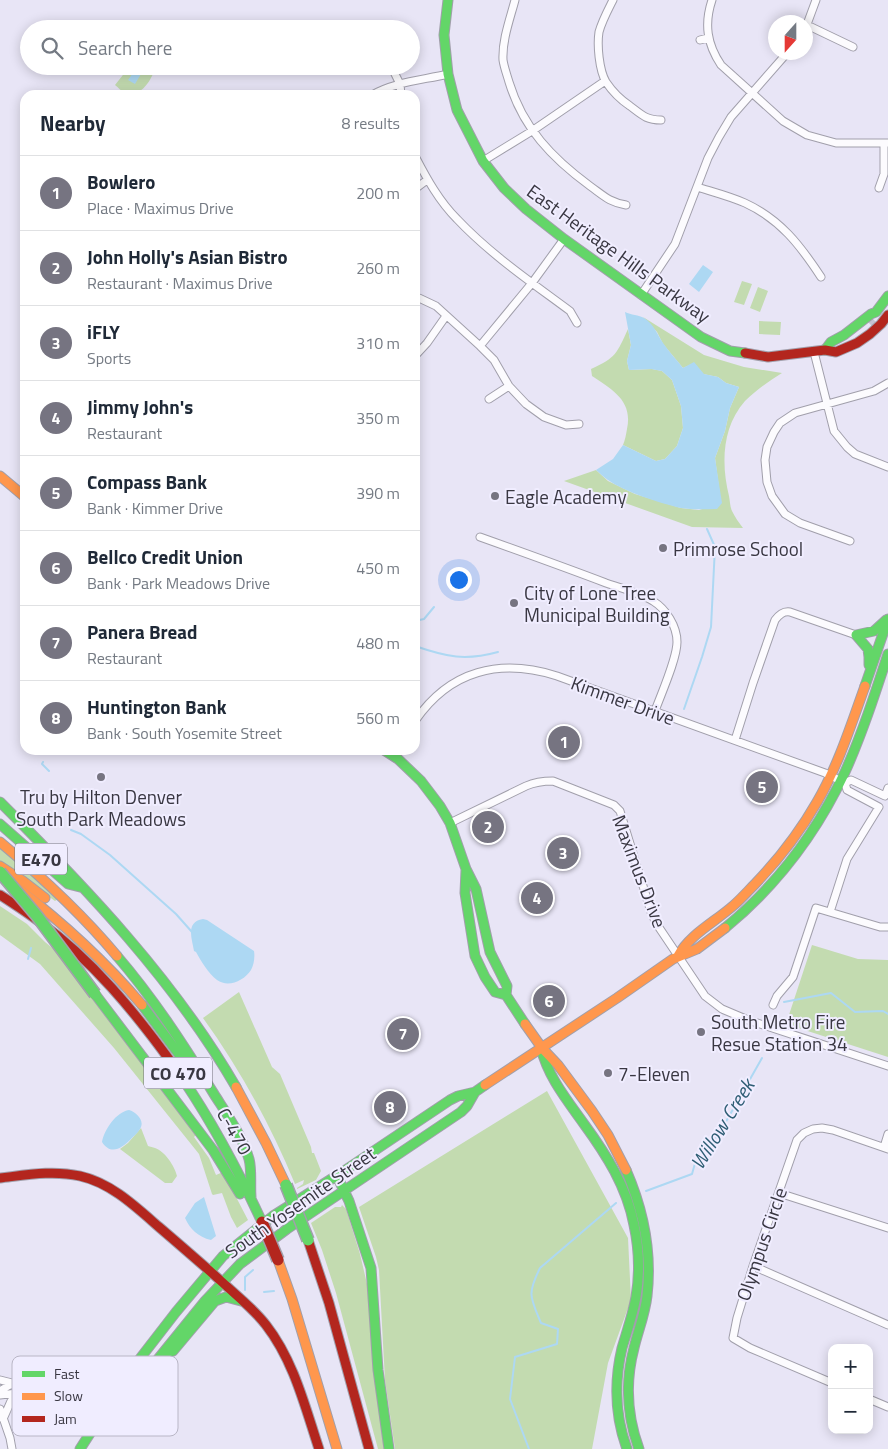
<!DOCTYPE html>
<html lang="en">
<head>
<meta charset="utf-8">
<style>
  body { margin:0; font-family:"Titillium Web",sans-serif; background:#f2f2f3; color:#1f2937 }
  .controls { position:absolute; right:15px; bottom:15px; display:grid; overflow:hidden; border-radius:10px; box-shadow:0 2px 12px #0003 }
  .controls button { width:45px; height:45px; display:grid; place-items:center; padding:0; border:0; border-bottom:1px solid #e0e1e3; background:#fff; color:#1f2937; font:25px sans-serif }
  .compass { position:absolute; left:768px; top:15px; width:45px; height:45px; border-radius:50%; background:#fff; box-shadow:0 2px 12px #0003; rotate:201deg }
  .you { position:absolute; left:458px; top:579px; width:18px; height:18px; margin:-12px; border:4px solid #fff; border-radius:50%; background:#1a73e8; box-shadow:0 0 0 8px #1a73e833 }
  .badge { display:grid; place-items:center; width:32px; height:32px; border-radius:50%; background:#767481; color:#fff; font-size:16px; font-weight:700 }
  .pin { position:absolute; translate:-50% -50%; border:2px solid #fff; box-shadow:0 1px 5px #0006 }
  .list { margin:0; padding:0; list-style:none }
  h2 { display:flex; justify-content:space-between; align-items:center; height:65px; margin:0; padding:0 20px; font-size:21px }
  h2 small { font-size:16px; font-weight:400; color:#747a83 }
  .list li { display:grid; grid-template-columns:32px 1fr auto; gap:15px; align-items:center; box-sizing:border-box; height:75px; padding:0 20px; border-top:1px solid #e0e1e3 }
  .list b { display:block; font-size:19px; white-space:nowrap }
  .list p { margin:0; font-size:16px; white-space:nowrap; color:#747a83 }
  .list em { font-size:16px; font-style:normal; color:#747a83 }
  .icon { flex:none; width:28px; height:28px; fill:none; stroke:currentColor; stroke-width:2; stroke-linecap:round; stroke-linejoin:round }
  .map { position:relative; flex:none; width:888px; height:1449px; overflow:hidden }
  .search { position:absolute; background:#fff; box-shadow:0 2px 12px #0003; left:20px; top:20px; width:400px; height:55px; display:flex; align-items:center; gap:12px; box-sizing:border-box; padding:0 18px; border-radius:28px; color:#747a83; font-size:19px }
  .panel { position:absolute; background:#fff; box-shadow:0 2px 12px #0003; left:20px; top:90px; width:400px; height:665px; border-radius:15px }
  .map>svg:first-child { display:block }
  .green { fill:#c3dbb0 }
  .water { fill:#add8f3 }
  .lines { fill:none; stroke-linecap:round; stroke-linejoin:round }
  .stream { stroke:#add8f3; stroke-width:2 }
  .secondary-tunnel { stroke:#c5c2d2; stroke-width:9; stroke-dasharray:9 4.5; stroke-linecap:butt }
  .street-casing { stroke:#a19fab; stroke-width:9 }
  .fast-casing { stroke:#a19fab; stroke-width:11 }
  .slow-casing { stroke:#a19fab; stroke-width:11 }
  .jam-casing { stroke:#a19fab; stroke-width:11 }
  .street { stroke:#fcfbfe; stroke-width:7 }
  .fast { stroke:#63d668; stroke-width:9 }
  .slow { stroke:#ff974d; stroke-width:9 }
  .jam { stroke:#b3261e; stroke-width:9 }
  .fast-bridge-casing { stroke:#a19fab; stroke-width:14; stroke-linecap:butt }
  .jam-bridge-casing { stroke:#a19fab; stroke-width:14; stroke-linecap:butt }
  .fast-bridge { stroke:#63d668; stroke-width:11 }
  .jam-bridge { stroke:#b3261e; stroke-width:11 }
  .poi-dot { fill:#767481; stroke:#f0edff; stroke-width:2 }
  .labels { text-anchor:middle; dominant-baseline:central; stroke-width:4; stroke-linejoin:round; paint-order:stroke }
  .shield { fill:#f0edff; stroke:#706e7b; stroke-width:1 }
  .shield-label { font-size:18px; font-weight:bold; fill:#393742 }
  .street-label { font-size:19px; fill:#393742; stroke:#f0edff }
  .poi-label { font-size:19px; fill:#393742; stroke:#f0edff; text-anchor:start }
  .water-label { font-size:20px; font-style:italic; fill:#2e5d74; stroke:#f0edff }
  .key { fill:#f0edff; stroke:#b9b6c6; stroke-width:1 }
  .key-label { font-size:14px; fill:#393742 }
</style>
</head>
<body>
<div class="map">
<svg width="888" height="1449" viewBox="0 0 888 1449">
  <rect width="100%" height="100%" fill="#e8e5f6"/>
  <!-- green -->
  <path class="green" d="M 130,66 L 156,66 C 152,79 141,99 125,93 C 122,92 118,87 115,85 Z
    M 742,281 L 752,284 L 744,305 L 734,302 Z
    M 758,287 L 768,291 L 760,312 L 750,308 Z
    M 643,317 L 704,355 L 744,367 L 782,373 C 769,381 756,390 745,401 C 722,427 721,464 729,496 C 730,501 730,507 732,511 C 735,517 739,523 743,528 L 692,527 L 564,481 L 596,470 L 608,481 L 635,494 L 681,508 L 699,510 L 721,503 L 715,458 L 725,431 L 730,408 L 739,387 L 726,383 L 718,377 L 703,374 L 694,363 L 683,368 L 663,344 L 657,332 Z
    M 759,321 L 781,322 L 780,335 L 759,334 Z
    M 628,329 L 631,345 L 627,361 L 629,370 L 652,369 L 662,371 L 672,380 L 681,406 L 683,428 L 677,446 L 665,459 L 656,461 L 623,445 C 625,440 626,435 627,429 C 633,401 613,390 592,376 L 591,369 C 616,358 617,353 628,329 Z
    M 0,848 L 58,899 L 55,901 L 0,862 Z
    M 0,906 L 27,924 L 45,942 L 61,955 L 196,1135 L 194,1137 L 209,1158 L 216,1175 L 223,1172 L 248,1220 L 237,1228 L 231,1217 L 222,1193 L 213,1195 L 212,1194 L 199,1154 L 114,1048 L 40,964 L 0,935 Z
    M 812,945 L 858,959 L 888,960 L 888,1057 L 786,1024 Z
    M 239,992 L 272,1067 L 280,1074 L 311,1147 L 312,1153 L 314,1153 L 321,1171 L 316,1180 L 297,1189 L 297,1188 L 303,1184 L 304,1180 L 295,1184 C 271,1126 240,1069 203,1018 Z
    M 547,1091 L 628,1238 L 631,1300 L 608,1363 L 592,1449 L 395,1449 L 385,1380 L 379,1270 L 376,1257 L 359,1207 Z
    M 141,1128 L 148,1146 C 150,1147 153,1147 155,1148 C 165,1151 175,1167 177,1176 L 172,1183 L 165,1183 L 120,1149 L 128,1143 Z
    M 342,1205 L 346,1209 L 360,1254 L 367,1284 L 384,1449 L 378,1449 L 336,1293 L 322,1250 L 311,1223 L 335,1207 L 341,1207 Z"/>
  <!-- water -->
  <path class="water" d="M 138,66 L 149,66 L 146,70 L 144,69 L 135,84 L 128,80 Z
    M 703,265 L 713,272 L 699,292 L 689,284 Z
    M 625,312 C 631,315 639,315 644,318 C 654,324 657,334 663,343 C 669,352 677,360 683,368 L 694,362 L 704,374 L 718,377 L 726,383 L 739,387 L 730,408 L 725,431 L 715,458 L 722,503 L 717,509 C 705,509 693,510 681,508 C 662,504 623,491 608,480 C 603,477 600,473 596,470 L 613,459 L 623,445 L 656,461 L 665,459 L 677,446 L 683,428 L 681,406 L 672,380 L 662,371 L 651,369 L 629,370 L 627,361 L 631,345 Z
    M 203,919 L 207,920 L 254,951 C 255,957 254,965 251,970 C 244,981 228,988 217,980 C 208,973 201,961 196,952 L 194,951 C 192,939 185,922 203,919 Z
    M 129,1110 C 136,1112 144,1120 141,1127 C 139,1132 134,1136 131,1139 C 122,1148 111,1156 102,1142 C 104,1130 116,1112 129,1110 Z
    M 204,1197 L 216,1236 L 211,1240 C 198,1237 190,1229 185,1218 L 195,1203 Z"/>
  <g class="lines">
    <!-- stream -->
    <path class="stream" d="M 415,621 L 424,619 L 434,607
      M 415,646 C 447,657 465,661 498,652
      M 684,709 L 702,657 L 711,627 L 715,547 L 707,529
      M 43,762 L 42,764 L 49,771
      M 71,830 L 81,834 L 110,855 L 176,914 L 192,932
      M 28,959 L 31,948
      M 784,1002 L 831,993 L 855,1012 L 883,1011 L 888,1014
      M 646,1191 L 692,1174 L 696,1160 L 719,1134 L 762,1058
      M 245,1290 L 245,1277 L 253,1270
      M 264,1292 L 274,1291
      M 529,1449 L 510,1399 L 515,1357 L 557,1344 L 558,1329 L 541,1323 C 530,1297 527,1294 540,1268 L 616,1203"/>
    <!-- secondary-tunnel -->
    <path class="secondary-tunnel" d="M 869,323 L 873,319"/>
    <defs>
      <path id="street" d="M 515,0 C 510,19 502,40 503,60 C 504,67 507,75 509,82 C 523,128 552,158 590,186 C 604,196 609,202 626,205
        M 613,0 C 608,10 602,21 599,32 C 597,45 599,70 606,82 C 612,91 621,100 630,106 C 642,115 646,120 661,120
        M 712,0 C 704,24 707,44 721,65 L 783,121 L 807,135 L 836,143 L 888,143
        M 807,25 L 853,47
        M 806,27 L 816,0
        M 700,40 L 708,38
        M 391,66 L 400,84 L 401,95
        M 372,95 C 394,82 423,80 448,74
        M 415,156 C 427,179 439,201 457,219 C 490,254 531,282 570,311 L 577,323
        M 483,161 L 532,131 L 605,81
        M 697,187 C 713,192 729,196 745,203 C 780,219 800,245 821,277
        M 879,188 L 884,174 L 884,144
        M 415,189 L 427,180
        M 641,295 L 675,244 L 708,158 L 719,137 L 731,117 L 788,52
        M 415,297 L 419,298 L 436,306 L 480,346 L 494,360 L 509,386 L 526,404 L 544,417 L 566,425 L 579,424
        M 480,346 L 532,283 L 564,239
        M 814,352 L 834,431 L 847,447 L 855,454 L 888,467
        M 415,356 L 427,343 L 446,316
        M 489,399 L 509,386
        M 480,537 C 522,552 564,567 606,583 C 621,588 639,593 653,601 C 666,609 677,626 677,642 C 677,659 661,694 655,711
        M 850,541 L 800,523 L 785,514 L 772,496 L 767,482 L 765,460 L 767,447 L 774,432 L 780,423 L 795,413 L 874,391 L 888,383
        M 415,721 C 450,670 500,658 557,676 L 825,773 L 841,781
        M 735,740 L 753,683 L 775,620 C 779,615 783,611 790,612 L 856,635
        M 450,823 L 526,786 C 535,782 543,781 553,781 L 614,805 L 620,811 L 651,912 L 656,923 L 705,996 L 722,1009 L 748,1020 L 888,1066
        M 830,912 L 847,859 L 879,807 L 847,790 L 845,783 L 851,780 L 885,796 L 888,788
        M 773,1005 L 777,996 L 793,977 L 816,908 L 880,927 L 888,927
        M 884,1147 L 888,1134
        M 779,1193 L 888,1228
        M 753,1266 L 888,1325
        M 0,1380 L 12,1383
        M 832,1383 L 750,1348 L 733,1338 L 737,1318 L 753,1266 L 797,1140 L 804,1133 L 813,1129 L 822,1128 L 833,1130 L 888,1149
        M 0,1391 C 23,1373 60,1380 81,1399 C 88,1405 93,1413 98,1421
        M 0,1395 L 26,1392 L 50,1395 L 66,1403 L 83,1415 L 98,1421
        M 869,1399 L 888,1407
        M 0,1409 L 10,1438 L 12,1449
        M 3,1419 L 11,1401 L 17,1394"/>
      <path id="fast" d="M 448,0 L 444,35 L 448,74 L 457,110 L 483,161 L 504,188 L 526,209 L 564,239 L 701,337 L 730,351 L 745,353
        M 825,350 L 831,342 L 844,335 L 871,314 L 876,312 L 888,296
        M 869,665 L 869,657 L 868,649 L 856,635 L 874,631 L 886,620
        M 865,686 L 888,619
        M 384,750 L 398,759 L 421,781 L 440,806 L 450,823 L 466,869 L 476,889 L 490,952 L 507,986 L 506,995 L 525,1024
        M 0,802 C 87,889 174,980 236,1087
        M 0,824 L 68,884 L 80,887
        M 466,870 L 465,893 L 475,956 L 485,977 L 495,992 L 506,995
        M 725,928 C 776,886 817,832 845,772 C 862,734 875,694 888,654
        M 117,956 C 154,999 185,1047 214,1094 C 226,1113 243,1137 249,1159 C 252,1170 250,1185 251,1197
        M 95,994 L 213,1150 L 240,1194
        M 142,1005 L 184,1061
        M 541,1048 C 548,1077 567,1100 584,1124 C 606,1154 627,1187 634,1225 C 639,1248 640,1273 636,1297 C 633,1314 627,1331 622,1348 C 614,1382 615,1416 627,1449
        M 171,1062 C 207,1112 236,1166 262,1222
        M 626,1170 C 643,1209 652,1253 647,1296 C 645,1314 638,1331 634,1348 C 625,1382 627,1416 639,1449
        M 337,1176 L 349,1201 L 371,1268 L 378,1370 L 389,1449
        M 162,1355 L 173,1351 L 215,1301 L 226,1297 L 241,1301
        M 98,1421 L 115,1412 L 205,1301 L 240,1264 L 287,1229 L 461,1112 L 467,1106 L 475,1092
        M 80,1449 L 98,1421 L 104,1405 L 176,1312 L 223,1256 L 273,1216 L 344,1171 L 450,1100 L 458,1096 L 475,1092 L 485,1085"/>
      <path id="slow" d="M 0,476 L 25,497
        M 0,842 C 42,877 82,914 117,956
        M 0,866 L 23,881 L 45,898
        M 16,887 C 62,922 104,960 142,1005
        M 678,956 C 690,934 715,922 734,905 C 741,899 748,891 755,884 C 778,860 801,830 817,802 C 838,766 851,725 865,686
        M 525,1024 L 542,1048 L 558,1065 L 592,1111 L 608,1135 L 626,1170
        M 485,1085 L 617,998 L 673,959 L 697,949 L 725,928
        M 236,1087 L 266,1143 L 286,1185
        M 278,1260 L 292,1299 L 337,1449"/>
      <path id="jam" d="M 745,353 L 768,357 L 825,350 L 836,352 L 857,343 L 870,334 L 881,324 L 888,315
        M 0,895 C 14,904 28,913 41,923 C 92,960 134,1011 171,1062
        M 0,1178 C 26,1175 53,1170 80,1176 C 111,1183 135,1206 159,1227 C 180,1245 201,1263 222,1282
        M 308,1240 L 329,1303 L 369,1449
        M 222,1282 C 237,1296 254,1309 266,1325 C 294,1361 305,1407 319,1449"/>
    </defs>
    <!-- street casing -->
    <use href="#street" class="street-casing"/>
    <!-- fast casing -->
    <use href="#fast" class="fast-casing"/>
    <!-- slow casing -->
    <use href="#slow" class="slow-casing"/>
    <!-- jam casing -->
    <use href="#jam" class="jam-casing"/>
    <!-- street -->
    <use href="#street" class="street"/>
    <!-- fast -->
    <use href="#fast" class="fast"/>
    <!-- slow -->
    <use href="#slow" class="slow"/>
    <!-- jam -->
    <use href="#jam" class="jam"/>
    <defs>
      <path id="fast-bridge" d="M 0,872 L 37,916 L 95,994
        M 286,1185 L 308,1240"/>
      <path id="jam-bridge" d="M 262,1222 L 278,1260"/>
    </defs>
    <!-- fast-bridge casing -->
    <use href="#fast-bridge" class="fast-bridge-casing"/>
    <!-- jam-bridge casing -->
    <use href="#jam-bridge" class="jam-bridge-casing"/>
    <!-- fast-bridge -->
    <use href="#fast-bridge" class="fast-bridge"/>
    <!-- jam-bridge -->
    <use href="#jam-bridge" class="jam-bridge"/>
  </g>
  <!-- markers -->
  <g class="poi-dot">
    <circle cx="495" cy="496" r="5"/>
    <circle cx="663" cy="548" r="5"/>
    <circle cx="514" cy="603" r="5"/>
    <circle cx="101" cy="777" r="5"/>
    <circle cx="701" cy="1032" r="5"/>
    <circle cx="608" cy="1073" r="5"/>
  </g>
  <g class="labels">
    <!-- shield labels -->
    <g class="shield">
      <rect x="15" y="843.5" width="52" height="31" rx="4"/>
      <rect x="144" y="1057.5" width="68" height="31" rx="4"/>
    </g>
    <g class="shield-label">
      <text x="41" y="859">E470</text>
      <text x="178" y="1073">CO 470</text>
    </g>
    <!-- street labels -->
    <g class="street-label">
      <text transform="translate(619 253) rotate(36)">East Heritage Hills Parkway</text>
      <text transform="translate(623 700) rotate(20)">Kimmer Drive</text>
      <text transform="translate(640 871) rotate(69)">Maximus Drive</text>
      <text transform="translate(235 1131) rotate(60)">C-470</text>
      <text transform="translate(300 1202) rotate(-35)">South Yosemite Street</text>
      <text transform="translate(761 1244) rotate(-71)">Olympus Circle</text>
    </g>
    <!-- poi labels -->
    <g class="poi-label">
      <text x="505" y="496">Eagle Academy</text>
      <text x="673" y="548">Primrose School</text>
      <text x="524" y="592">City of Lone Tree<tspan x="524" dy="22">Municipal Building</tspan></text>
      <text x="101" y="796" text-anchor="middle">Tru by Hilton Denver<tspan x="101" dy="22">South Park Meadows</tspan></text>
      <text x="711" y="1021">South Metro Fire<tspan x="711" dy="22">Resue Station 34</tspan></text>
      <text x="618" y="1073">7-Eleven</text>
    </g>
    <!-- water labels -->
    <g class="water-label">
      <text transform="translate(722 1124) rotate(-58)">Willow Creek</text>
    </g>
  </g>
  <!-- legend -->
  <rect x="12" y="1356" width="166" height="80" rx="8" class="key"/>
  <rect x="22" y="1371" width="23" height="6" fill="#63d668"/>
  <rect x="22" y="1393" width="23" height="7" fill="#ff974d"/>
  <rect x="22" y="1416" width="23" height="6" fill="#b3261e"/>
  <g class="key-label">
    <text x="54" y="1379">Fast</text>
    <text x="54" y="1401">Slow</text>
    <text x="54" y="1424">Jam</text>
  </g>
</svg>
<div class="controls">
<button>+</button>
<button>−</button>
</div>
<svg class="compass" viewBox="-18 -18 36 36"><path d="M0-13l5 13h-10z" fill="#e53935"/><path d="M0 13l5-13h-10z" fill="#747a83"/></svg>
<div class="you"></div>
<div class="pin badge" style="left:564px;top:742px">1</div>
<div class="pin badge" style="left:488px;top:827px">2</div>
<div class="pin badge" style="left:563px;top:853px">3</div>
<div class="pin badge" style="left:537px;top:898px">4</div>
<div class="pin badge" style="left:762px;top:787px">5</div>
<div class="pin badge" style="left:549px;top:1001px">6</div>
<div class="pin badge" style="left:403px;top:1034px">7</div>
<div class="pin badge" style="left:390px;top:1107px">8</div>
<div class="search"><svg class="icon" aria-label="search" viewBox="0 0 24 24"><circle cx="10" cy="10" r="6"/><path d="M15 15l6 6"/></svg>Search here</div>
<section class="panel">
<h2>Nearby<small>8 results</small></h2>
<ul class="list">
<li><span class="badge">1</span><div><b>Bowlero</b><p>Place · Maximus Drive</p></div><em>200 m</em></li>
<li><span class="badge">2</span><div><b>John Holly's Asian Bistro</b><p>Restaurant · Maximus Drive</p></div><em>260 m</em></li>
<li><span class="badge">3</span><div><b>iFLY</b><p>Sports</p></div><em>310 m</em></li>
<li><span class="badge">4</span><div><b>Jimmy John's</b><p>Restaurant</p></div><em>350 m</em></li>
<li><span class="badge">5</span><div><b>Compass Bank</b><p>Bank · Kimmer Drive</p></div><em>390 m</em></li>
<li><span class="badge">6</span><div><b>Bellco Credit Union</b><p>Bank · Park Meadows Drive</p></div><em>450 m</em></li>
<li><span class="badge">7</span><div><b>Panera Bread</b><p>Restaurant</p></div><em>480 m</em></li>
<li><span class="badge">8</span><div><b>Huntington Bank</b><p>Bank · South Yosemite Street</p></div><em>560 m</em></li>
</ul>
</section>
</div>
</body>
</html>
